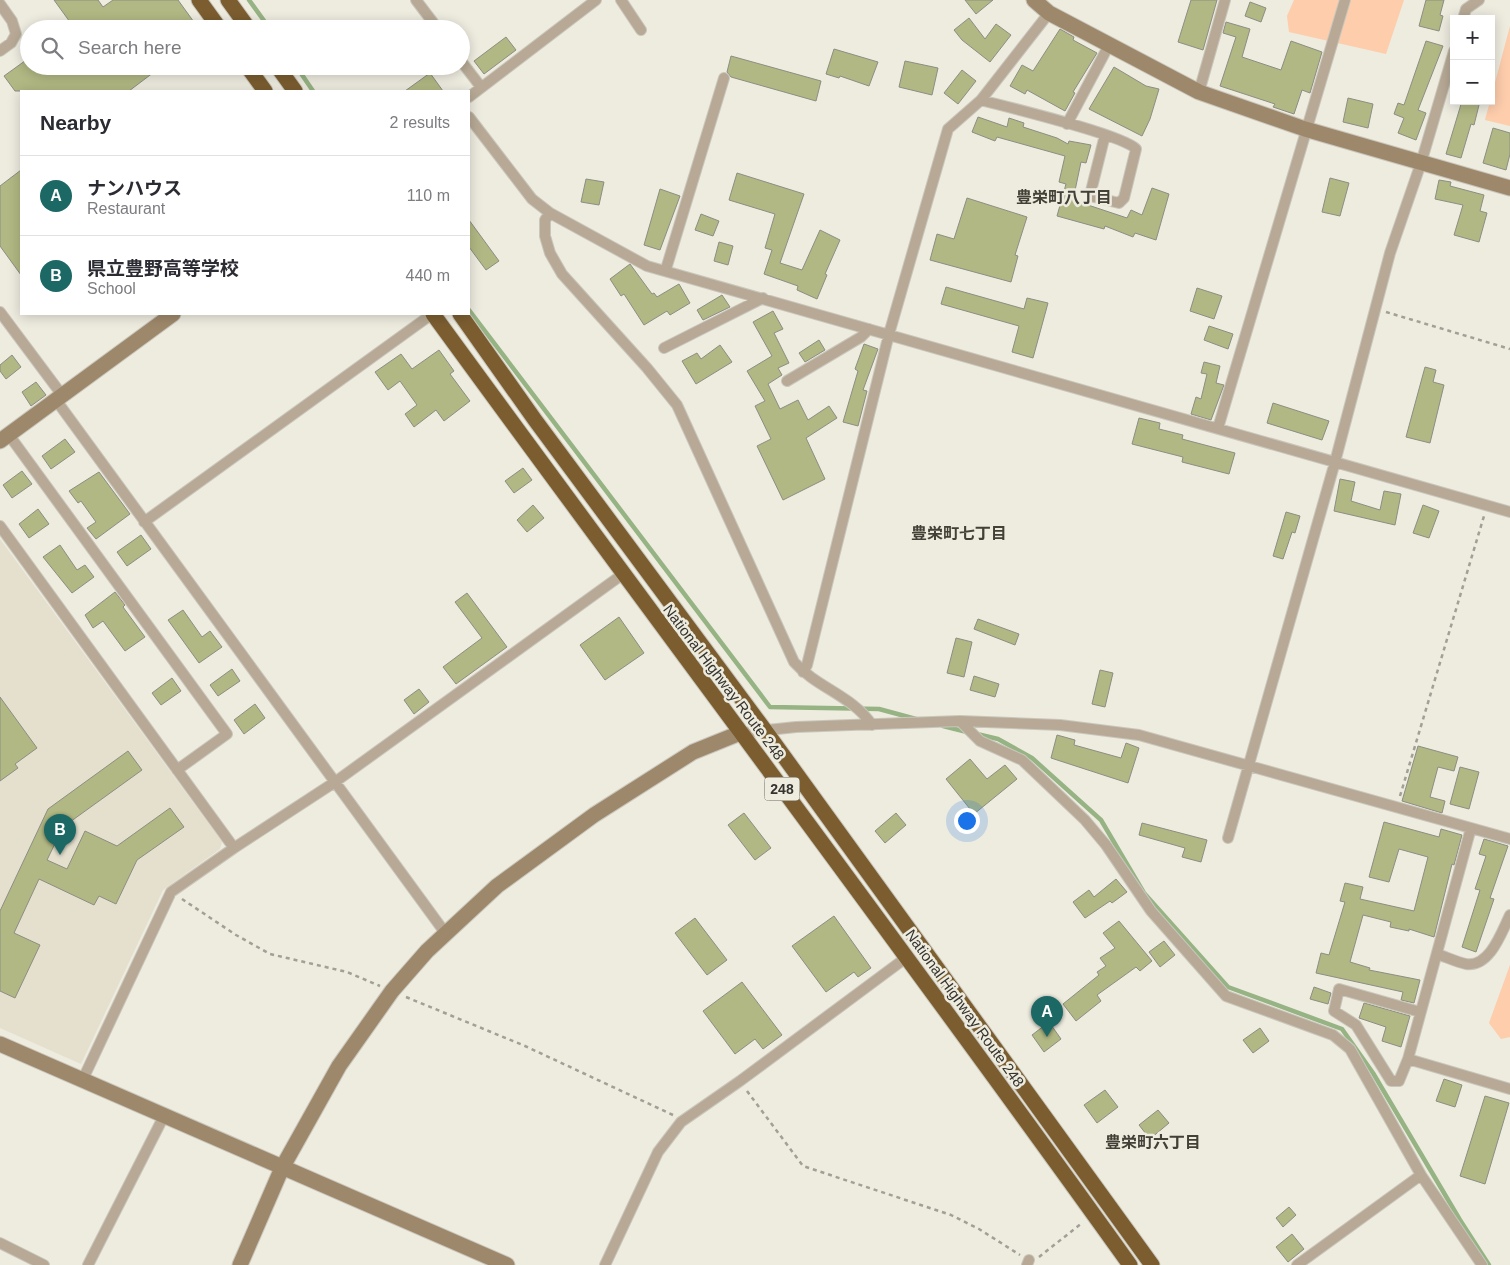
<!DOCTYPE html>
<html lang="en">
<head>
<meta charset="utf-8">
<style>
  body { margin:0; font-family:Helvetica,"Noto Sans JP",sans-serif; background:#f7f7f7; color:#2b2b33 }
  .controls { position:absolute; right:15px; top:15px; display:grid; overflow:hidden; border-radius:0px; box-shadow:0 2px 12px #0003 }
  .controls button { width:45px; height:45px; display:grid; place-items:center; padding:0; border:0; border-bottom:1px solid #e1e1e2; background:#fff; color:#2b2b33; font:25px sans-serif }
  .you { position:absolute; left:966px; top:820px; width:18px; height:18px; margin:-12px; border:4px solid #fff; border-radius:50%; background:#1a73e8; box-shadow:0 0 0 8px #1a73e833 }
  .badge { display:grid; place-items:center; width:32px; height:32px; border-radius:50%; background:#1c6865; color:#fff; font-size:16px; font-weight:700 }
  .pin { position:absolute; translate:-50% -41px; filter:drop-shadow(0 1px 2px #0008) }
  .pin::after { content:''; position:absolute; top:26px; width:18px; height:15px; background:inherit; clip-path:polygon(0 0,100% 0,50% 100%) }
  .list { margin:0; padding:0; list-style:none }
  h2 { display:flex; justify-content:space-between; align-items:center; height:65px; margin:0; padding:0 20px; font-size:21px }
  h2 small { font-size:16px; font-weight:400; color:#7c7c81 }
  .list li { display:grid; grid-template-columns:32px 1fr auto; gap:15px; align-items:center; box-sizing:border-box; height:80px; padding:0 20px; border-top:1px solid #e1e1e2 }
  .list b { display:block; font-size:19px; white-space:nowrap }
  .list p { margin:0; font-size:16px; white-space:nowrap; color:#7c7c81 }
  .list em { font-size:16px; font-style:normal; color:#7c7c81 }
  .icon { flex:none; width:28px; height:28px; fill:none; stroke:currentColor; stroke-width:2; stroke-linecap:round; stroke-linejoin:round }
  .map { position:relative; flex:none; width:1510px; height:1265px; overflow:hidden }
  .search { position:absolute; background:#fff; box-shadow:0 2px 12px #0003; left:20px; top:20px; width:450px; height:55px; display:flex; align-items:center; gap:12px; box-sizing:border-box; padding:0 18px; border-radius:28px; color:#7c7c81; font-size:19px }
  .panel { position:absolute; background:#fff; box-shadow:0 2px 12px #0003; left:20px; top:90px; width:450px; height:225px; border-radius:0px }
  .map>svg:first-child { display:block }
  .built { fill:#e5e0ce }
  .green { fill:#fdcdac }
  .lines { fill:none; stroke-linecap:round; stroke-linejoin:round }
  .stream { stroke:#96b384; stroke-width:4.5 }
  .building { fill:#b1b883; stroke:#8c8e83 }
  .street-casing { stroke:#c9c6bc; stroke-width:12 }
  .secondary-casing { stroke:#c9c6bc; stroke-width:17 }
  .highway-casing { stroke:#c9c6bc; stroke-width:17 }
  .path { stroke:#a19f96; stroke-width:2.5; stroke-dasharray:4 4; stroke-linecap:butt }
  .street { stroke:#b7a995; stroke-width:10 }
  .secondary { stroke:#9e886b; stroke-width:15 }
  .highway { stroke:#7b5d30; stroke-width:15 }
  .labels { text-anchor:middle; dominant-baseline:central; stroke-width:5; stroke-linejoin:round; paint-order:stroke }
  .shield { fill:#eeebdf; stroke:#6c6a63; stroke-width:1 }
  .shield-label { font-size:14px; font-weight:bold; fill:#34332e }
  .street-label { font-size:15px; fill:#34332e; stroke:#eeebdf }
  .neighbourhood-label { font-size:16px; font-weight:bold; fill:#434037; stroke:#eeebdf }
</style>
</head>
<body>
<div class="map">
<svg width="1510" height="1265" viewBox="0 0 1510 1265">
  <rect width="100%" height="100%" fill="#eeebdf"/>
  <!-- built -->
  <path class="built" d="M 0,539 L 222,842 L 220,849 L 163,890 L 81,1064 L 0,1028 Z"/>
  <!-- green -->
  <path class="green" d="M 1294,0 L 1404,0 L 1386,54 L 1289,32 L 1287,16 Z
    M 1510,26 L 1510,126 L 1485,120 Z
    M 1510,965 L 1510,1037 L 1501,1039 L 1489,1023 Z"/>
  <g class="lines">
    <!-- stream -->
    <path class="stream" d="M 249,0 L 270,29
      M 296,66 L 313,91
      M 469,310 L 770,707 L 879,709 L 916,719
      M 943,726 L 967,732
      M 977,734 L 998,739 L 1032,758 L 1101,820 L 1144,893 L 1228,987 L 1342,1029 L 1373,1073 L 1460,1220 L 1489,1265"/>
  </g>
  <!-- building -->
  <path class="building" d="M 54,0 L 98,0 L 103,7 L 113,0 L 178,0 L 199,29 L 75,29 Z
    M 965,0 L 993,0 L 976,14 Z
    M 1191,0 L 1217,0 L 1203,50 L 1178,42 Z
    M 1426,0 L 1444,0 L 1440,15 L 1443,16 L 1439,31 L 1419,26 Z
    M 1250,2 L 1266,8 L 1261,22 L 1245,16 Z
    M 969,18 L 985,39 L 996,24 L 1011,35 L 990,62 L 962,40 L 954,30 Z
    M 1226,22 L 1250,29 L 1242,57 L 1281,70 L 1291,41 L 1322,52 L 1310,93 L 1302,90 L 1294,114 L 1273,107 L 1275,104 L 1220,86 L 1236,37 L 1223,33 Z
    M 1060,29 L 1074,37 L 1073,40 L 1097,53 L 1073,92 L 1075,93 L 1065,111 L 1027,90 L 1025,94 L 1010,86 L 1022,65 L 1033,71 Z
    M 506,37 L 516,50 L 484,74 L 474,61 Z
    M 1426,41 L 1443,46 L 1418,110 L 1426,113 L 1416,140 L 1398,133 L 1404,118 L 1394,114 L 1398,103 L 1404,105 Z
    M 834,49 L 878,62 L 869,86 L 840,76 L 839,78 L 826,74 Z
    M 731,56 L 821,81 L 816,101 L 731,77 L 727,72 Z
    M 29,58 L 29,66 L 162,66 L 129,91 L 15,91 L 4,76 Z
    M 905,61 L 938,68 L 932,95 L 899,87 Z
    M 1114,67 L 1146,86 L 1159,89 L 1150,119 L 1142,136 L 1089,109 Z
    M 962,70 L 976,81 L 958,104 L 944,93 Z
    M 430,73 L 443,91 L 405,91 Z
    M 1348,98 L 1373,104 L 1368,128 L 1343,122 Z
    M 1462,101 L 1480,101 L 1474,125 L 1471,124 L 1461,158 L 1446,154 Z
    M 978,117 L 1007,127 L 1009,118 L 1024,123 L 1023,127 L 1057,138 L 1068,144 L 1069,141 L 1091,145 L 1086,163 L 1081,162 L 1073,200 L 1127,218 L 1131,210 L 1142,215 L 1152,188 L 1169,194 L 1156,240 L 1135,233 L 1133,237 L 1105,226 L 1104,229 L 1057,216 L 1066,184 L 1059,182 L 1065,156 L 997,137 L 995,141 L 972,132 Z
    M 1493,128 L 1510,133 L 1510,154 L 1506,170 L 1483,163 Z
    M 21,170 L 21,275 L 0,246 L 0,186 Z
    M 737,173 L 804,194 L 780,263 L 802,270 L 820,230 L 840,240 L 825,274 L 827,275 L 817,299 L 797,290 L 798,286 L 764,274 L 772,250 L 765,248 L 775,214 L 729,200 Z
    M 1330,178 L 1349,183 L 1340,216 L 1322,212 Z
    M 586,179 L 604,182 L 599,205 L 581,202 Z
    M 1439,180 L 1451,182 L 1450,186 L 1484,195 L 1480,211 L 1487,213 L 1479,242 L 1454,235 L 1463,205 L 1435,199 Z
    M 660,189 L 680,196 L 660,250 L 644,245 Z
    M 967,198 L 1027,217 L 1015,255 L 1018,256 L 1011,282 L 930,260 L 937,234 L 954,239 Z
    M 701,214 L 719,221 L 713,236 L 695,230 Z
    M 469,220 L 499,261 L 486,270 L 469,247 Z
    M 719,242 L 733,246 L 728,265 L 714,261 Z
    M 630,264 L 652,294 L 654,293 L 657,297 L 679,284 L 690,303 L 670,315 L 667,311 L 644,325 L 624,294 L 621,296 L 610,279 Z
    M 946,287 L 1024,309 L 1027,298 L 1048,303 L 1033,358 L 1012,352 L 1019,326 L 941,304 Z
    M 1197,288 L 1222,296 L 1214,319 L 1190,311 Z
    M 722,295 L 730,307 L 703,320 L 697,310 Z
    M 773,311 L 783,329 L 774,333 L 789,363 L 778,368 L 782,375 L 768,384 L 780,409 L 798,400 L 808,420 L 829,406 L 837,418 L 806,438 L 825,479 L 783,500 L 757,446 L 771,439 L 755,406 L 765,401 L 747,371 L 772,356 L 753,322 Z
    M 1209,326 L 1233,334 L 1228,349 L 1204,340 Z
    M 819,340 L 825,350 L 805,362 L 799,353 Z
    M 864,344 L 878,349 L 863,390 L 867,391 L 858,426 L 843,422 L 858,371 L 855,369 Z
    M 720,345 L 732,362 L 696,384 L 682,361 L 697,353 L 701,359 Z
    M 439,350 L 454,371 L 450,374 L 470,401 L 444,421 L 436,410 L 414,427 L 405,414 L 417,405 L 400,381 L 388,390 L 375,372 L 401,354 L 412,369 Z
    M 12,355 L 21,367 L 6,379 L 0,371 L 0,365 Z
    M 1204,362 L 1220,366 L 1216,383 L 1224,385 L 1211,420 L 1191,414 L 1196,397 L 1201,399 L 1207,374 L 1201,373 Z
    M 1425,367 L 1436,370 L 1433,382 L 1444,385 L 1430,443 L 1406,437 Z
    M 36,382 L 46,395 L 31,406 L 22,392 Z
    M 1273,403 L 1329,421 L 1322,440 L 1267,423 Z
    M 1139,418 L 1160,423 L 1159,429 L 1183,435 L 1182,439 L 1235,453 L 1229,474 L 1182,462 L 1183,457 L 1132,444 Z
    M 65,439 L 75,452 L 51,469 L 42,456 Z
    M 523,468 L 532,480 L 514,493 L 505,481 Z
    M 22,471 L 32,484 L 12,498 L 3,485 Z
    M 99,472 L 130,514 L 96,539 L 87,528 L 96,522 L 81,501 L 78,503 L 69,491 Z
    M 1340,479 L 1355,482 L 1351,501 L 1380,510 L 1384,491 L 1401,494 L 1395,525 L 1334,511 Z
    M 533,505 L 544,518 L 527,532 L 517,520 Z
    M 1423,505 L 1439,511 L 1429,538 L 1413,533 Z
    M 38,509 L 49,524 L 29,538 L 19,524 Z
    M 1286,512 L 1300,516 L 1295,533 L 1292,532 L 1283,559 L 1273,556 Z
    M 141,535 L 151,549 L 127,566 L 117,552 Z
    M 60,545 L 77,570 L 85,565 L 94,577 L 72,593 L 43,557 Z
    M 115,592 L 125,605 L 123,607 L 145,637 L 125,651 L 103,621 L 93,628 L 85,615 Z
    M 467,593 L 507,647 L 456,684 L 443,667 L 482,638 L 455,602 Z
    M 183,610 L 202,637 L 210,631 L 222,647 L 199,663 L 168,620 Z
    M 619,617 L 644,653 L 605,680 L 580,645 Z
    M 978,619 L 1019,634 L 1015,645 L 974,629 Z
    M 956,638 L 972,642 L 964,677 L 947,673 Z
    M 232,669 L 240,681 L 218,696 L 210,685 Z
    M 1100,670 L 1113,673 L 1105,707 L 1092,704 Z
    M 974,676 L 999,684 L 995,697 L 970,690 Z
    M 172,678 L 181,691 L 161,705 L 152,693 Z
    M 419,689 L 429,702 L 414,714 L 404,700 Z
    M 0,697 L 37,748 L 15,764 L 18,768 L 0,781 Z
    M 255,704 L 265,718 L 244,734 L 234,720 Z
    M 1057,735 L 1075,740 L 1074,745 L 1121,758 L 1126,743 L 1139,748 L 1128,783 L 1051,758 Z
    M 1418,746 L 1458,757 L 1454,771 L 1438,767 L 1430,797 L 1445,801 L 1442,813 L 1402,801 Z
    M 128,751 L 142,770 L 63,827 L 47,860 L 67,869 L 85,831 L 117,846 L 170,808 L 184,827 L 137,860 L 116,904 L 99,896 L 94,905 L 39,879 L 14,933 L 40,945 L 15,998 L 0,991 L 0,911 L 48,809 Z
    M 970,759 L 987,779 L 1005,765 L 1017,779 L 974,814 L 946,779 Z
    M 1460,767 L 1479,772 L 1469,809 L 1450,804 Z
    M 744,813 L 771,848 L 755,860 L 728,825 Z
    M 896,813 L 906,825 L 885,843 L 875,831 Z
    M 1384,822 L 1439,837 L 1441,829 L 1462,835 L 1454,865 L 1452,864 L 1434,937 L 1409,929 L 1409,931 L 1390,927 L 1391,922 L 1363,915 L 1350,962 L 1370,968 L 1369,970 L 1420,980 L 1414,1003 L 1401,1000 L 1403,992 L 1316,973 L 1321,953 L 1329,955 L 1345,902 L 1340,901 L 1345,883 L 1363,887 L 1360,899 L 1414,911 L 1428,857 L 1399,849 L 1389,882 L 1369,877 Z
    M 1142,823 L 1207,840 L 1201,862 L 1182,857 L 1185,848 L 1139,835 Z
    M 1484,839 L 1508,846 L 1490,898 L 1494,899 L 1476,952 L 1462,947 L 1480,890 L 1475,889 L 1486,856 L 1479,854 Z
    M 1116,879 L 1127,892 L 1112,903 L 1110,901 L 1085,918 L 1073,902 L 1089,890 L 1094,897 Z
    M 834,916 L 871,968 L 858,977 L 854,972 L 826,992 L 792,946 Z
    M 695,918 L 727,960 L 707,975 L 675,933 Z
    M 1119,921 L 1152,961 L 1140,971 L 1136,967 L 1097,995 L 1101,1001 L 1076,1021 L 1063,1004 L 1099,975 L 1097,972 L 1106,966 L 1100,958 L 1115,948 L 1103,933 Z
    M 1164,941 L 1175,955 L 1160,967 L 1149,952 Z
    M 742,982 L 782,1035 L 763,1049 L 755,1039 L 735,1054 L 703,1011 Z
    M 1314,987 L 1331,993 L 1328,1004 L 1310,999 Z
    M 1364,1003 L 1410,1016 L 1401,1047 L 1382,1041 L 1386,1027 L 1359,1018 Z
    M 1049,1022 L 1061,1039 L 1044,1052 L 1032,1035 Z
    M 1260,1028 L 1269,1041 L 1253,1053 L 1243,1040 Z
    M 1444,1079 L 1462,1085 L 1455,1107 L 1436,1101 Z
    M 1105,1090 L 1118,1107 L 1097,1123 L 1084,1105 Z
    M 1485,1096 L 1509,1103 L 1485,1184 L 1460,1176 Z
    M 1158,1110 L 1169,1123 L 1150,1139 L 1139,1125 Z
    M 1289,1207 L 1296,1215 L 1283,1227 L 1276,1218 Z
    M 1292,1234 L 1304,1249 L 1288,1262 L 1276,1247 Z"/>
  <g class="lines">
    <defs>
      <path id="street" d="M 416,0 L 438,29
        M 621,0 L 641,30
        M 0,4 L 12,21 L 16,34 L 11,43 L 0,51
        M 1463,19 L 1466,9 L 1479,0
        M 461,61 L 481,87
        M 1199,92 L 1225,0
        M 469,97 L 596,0
        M 981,100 C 1007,107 1124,135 1136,149 L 1124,198 L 1119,203 L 1094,197 L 1091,191 L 1105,135
        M 469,117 L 532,199 L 550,213 L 647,266 L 1510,512
        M 1067,124 L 1109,45
        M 550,213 L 545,220 L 545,236 L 550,253 L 562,274 L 647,368 L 677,405 L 794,662 C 817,688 853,696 872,725
        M 666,269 L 724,78
        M 0,312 L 62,395
        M 664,348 L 763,298
        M 787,381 L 861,337 L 869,329
        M 56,400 L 446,934
        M 1218,428 L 1345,0
        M 9,435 L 227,734 L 177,770
        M 144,522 L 432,314
        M 0,526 L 234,848
        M 803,672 L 807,665 L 889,334 L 948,129 L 981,100 L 1049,13
        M 960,721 L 980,741 L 1022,760 L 1085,820 L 1106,845 L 1151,911 L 1226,996 L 1333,1035 L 1350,1049 L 1421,1175 L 1482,1265
        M 740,733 L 796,727 L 960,721 L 1060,725 L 1139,735 L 1510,839
        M 1228,838 L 1335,462 L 1390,253 L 1421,163 L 1454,51
        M 1437,954 C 1446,957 1457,962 1466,964 C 1490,968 1502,931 1510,915
        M 1420,1012 L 1339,989 L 1334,1011 L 1356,1025 L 1391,1081 L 1399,1081 L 1408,1059 L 1471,828
        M 1408,1059 L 1510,1089
        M 83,1079 L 171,892 L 234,848 L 335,782 L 623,574
        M 0,1243 L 44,1265
        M 88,1265 L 165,1114
        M 605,1265 L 658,1152 L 681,1122 L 740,1081 L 907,957
        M 1027,1265 L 1029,1260
        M 1297,1265 L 1421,1175"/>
      <path id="secondary" d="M 1034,0 L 1049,13 L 1199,92 L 1305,129 L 1510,188
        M 0,441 L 173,314
        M 0,1044 L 507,1265
        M 240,1265 L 282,1168 L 339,1066 L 392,991 L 427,951 L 497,886 L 594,815 L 693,752 L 740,733"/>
      <path id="highway" d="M 199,0 L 220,29
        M 228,0 L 249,29
        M 247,66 L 265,91
        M 277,66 L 295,91
        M 433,314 C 664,631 901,945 1130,1265
        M 460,314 L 535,420 L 764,729 L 1152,1265"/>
    </defs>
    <!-- street casing -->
    <use href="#street" class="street-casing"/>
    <!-- secondary casing -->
    <use href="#secondary" class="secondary-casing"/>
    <!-- highway casing -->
    <use href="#highway" class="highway-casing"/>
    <!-- path -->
    <path class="path" d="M 1386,312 L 1510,349
      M 1400,796 L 1484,516
      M 182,899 L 236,935 L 270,954 L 347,972 L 380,986
      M 406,997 L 525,1046 L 673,1115
      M 747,1091 L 803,1166 L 951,1215 L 979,1229 L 1020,1255
      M 1039,1257 L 1082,1223"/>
    <!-- street -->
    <use href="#street" class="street"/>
    <!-- secondary -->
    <use href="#secondary" class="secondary"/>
    <!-- highway -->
    <use href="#highway" class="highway"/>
  </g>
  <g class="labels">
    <!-- shield labels -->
    <rect class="shield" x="764.5" y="777.5" width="35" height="23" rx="4"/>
    <g class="shield-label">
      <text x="782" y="789">248</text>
    </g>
    <!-- street labels -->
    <g class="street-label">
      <text transform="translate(724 682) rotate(53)">National Highway Route 248</text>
      <text transform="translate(965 1008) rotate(54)">National Highway Route 248</text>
    </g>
    <!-- neighbourhood labels -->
    <g class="neighbourhood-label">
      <text x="1064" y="197">豊栄町八丁目</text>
      <text x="959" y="533">豊栄町七丁目</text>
      <text x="1153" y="1142">豊栄町六丁目</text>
    </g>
  </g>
</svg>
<div class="controls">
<button>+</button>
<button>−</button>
</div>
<div class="you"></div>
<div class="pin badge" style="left:1047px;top:1037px">A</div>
<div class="pin badge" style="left:60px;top:855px">B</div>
<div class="search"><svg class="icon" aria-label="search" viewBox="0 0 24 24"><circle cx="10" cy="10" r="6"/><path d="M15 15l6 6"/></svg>Search here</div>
<section class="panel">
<h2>Nearby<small>2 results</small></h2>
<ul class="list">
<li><span class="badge">A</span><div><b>ナンハウス</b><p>Restaurant</p></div><em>110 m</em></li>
<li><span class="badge">B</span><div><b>県立豊野高等学校</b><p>School</p></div><em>440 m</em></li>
</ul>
</section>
</div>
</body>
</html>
